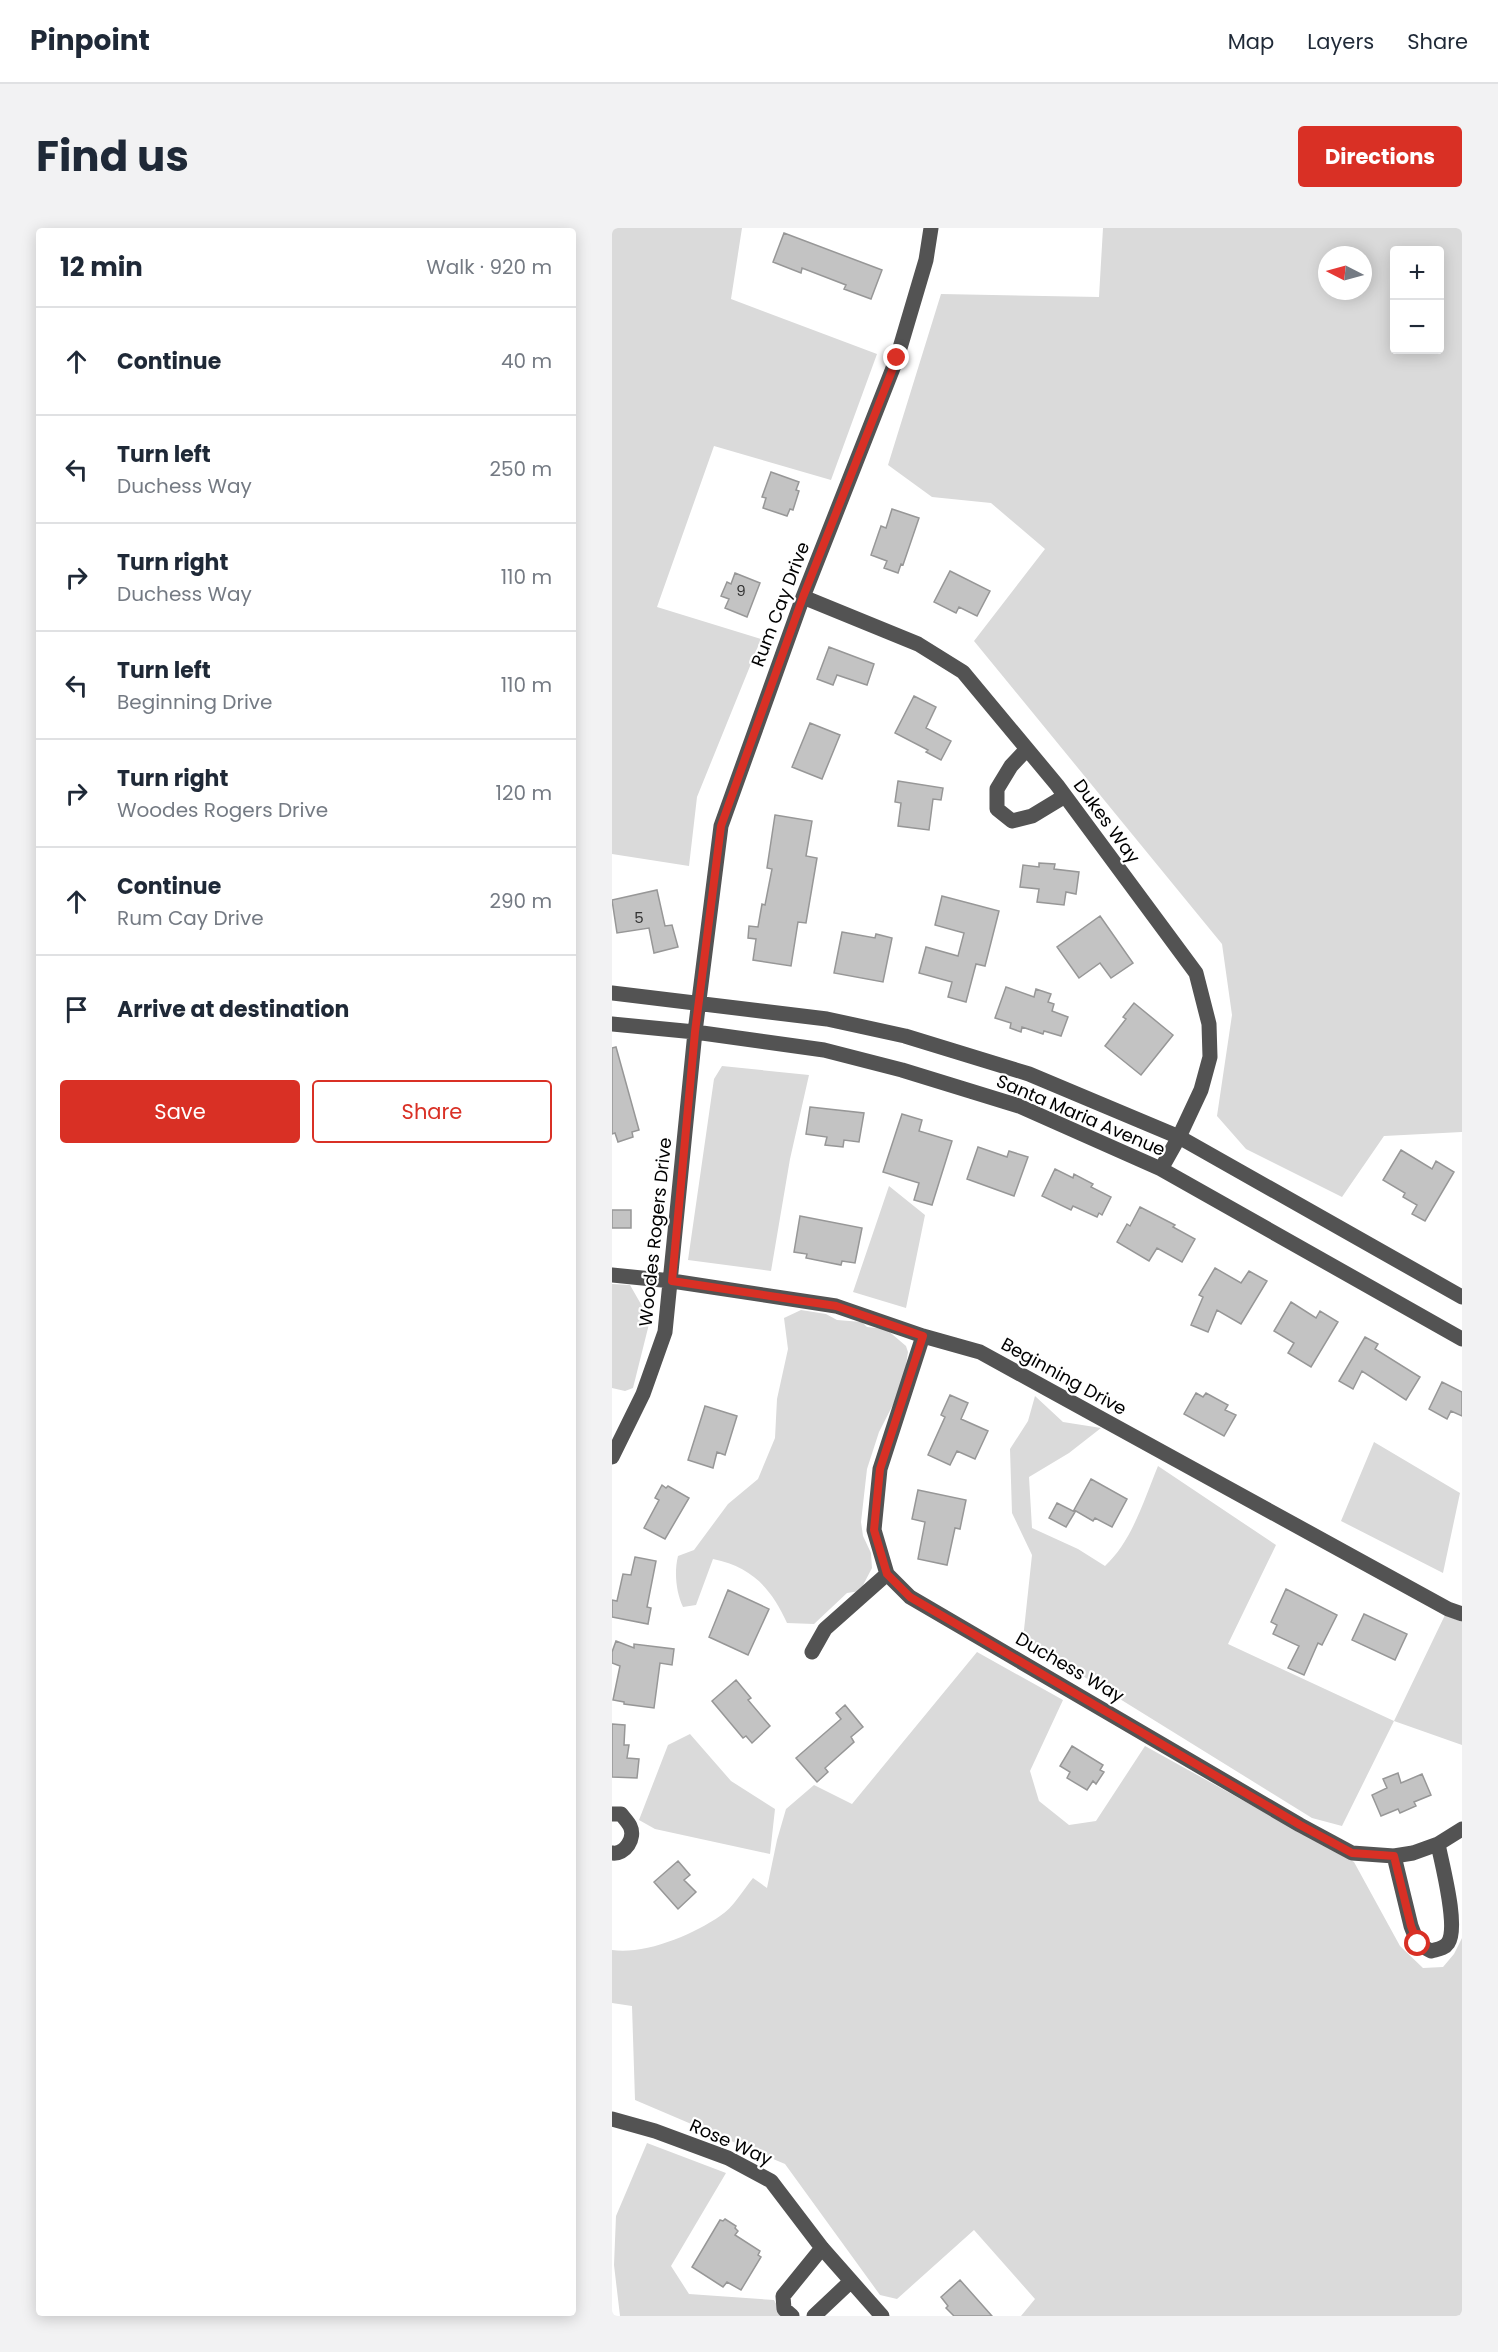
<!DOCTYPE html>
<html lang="en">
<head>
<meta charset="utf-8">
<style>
  body { margin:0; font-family:Poppins,sans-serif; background:#f2f2f3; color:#1f2937 }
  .controls { position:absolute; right:18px; top:18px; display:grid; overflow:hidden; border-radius:6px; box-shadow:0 3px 15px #0003 }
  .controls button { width:54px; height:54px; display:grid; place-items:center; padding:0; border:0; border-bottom:2px solid #e0e1e3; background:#fff; color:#1f2937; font:30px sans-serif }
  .compass { position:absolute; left:706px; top:18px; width:54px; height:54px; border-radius:50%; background:#fff; box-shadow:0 3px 15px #0003; rotate:276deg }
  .stop { position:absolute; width:18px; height:18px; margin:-14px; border:4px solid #d93025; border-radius:50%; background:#fff }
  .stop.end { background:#d93025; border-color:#fff; box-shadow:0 2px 6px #0008 }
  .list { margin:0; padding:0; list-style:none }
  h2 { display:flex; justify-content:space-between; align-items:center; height:78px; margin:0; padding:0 24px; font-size:26px }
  h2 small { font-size:20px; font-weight:400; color:#747a83 }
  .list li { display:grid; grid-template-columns:39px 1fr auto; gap:18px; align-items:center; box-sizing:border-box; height:108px; padding:0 24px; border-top:2px solid #e0e1e3 }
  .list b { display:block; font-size:22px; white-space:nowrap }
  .list p { margin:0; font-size:20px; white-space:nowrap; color:#747a83 }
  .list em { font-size:20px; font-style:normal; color:#747a83 }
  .actions { display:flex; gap:12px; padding:18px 24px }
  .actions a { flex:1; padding:14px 0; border:2px solid #d93025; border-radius:6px; text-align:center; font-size:21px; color:#d93025 }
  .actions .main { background:#d93025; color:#fff }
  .icon { flex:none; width:33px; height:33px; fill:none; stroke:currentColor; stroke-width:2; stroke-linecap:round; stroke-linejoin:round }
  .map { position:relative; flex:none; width:850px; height:2088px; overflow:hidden; border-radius:6px }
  header { display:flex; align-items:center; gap:36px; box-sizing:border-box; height:84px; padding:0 30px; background:#fff; border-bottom:2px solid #e0e1e3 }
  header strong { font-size:28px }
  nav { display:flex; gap:33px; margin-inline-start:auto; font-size:21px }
  .intro { display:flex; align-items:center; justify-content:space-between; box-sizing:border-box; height:144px; padding:0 36px }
  h1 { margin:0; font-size:42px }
  .button { padding:15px 27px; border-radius:6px; background:#d93025; color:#fff; font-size:21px; font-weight:700 }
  main { display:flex; gap:36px; padding:0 36px }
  aside { flex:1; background:#fff; border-radius:6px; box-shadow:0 3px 15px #0003 }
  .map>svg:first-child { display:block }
  .green { fill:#dadada; fill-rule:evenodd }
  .building { fill:#c3c3c3; stroke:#979797; stroke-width:1.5 }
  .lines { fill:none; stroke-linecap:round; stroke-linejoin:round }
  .minor { stroke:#535353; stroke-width:15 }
  .route { stroke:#d93025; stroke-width:8 }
  .labels { text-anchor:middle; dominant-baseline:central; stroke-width:4.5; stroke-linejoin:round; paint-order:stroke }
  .number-label { font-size:15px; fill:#313131 }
  .street-label { font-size:18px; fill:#000; stroke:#fff }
</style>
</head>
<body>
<header>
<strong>Pinpoint</strong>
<nav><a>Map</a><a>Layers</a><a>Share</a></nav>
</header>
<div class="intro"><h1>Find us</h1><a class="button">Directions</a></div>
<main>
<aside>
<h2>12 min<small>Walk · 920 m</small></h2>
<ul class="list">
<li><svg class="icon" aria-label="ahead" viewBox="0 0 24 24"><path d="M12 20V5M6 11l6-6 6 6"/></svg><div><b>Continue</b></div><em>40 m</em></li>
<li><svg class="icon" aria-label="left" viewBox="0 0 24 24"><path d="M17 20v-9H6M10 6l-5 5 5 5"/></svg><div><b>Turn left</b><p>Duchess Way</p></div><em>250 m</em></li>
<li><svg class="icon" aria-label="right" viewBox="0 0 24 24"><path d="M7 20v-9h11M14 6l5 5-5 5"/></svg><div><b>Turn right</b><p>Duchess Way</p></div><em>110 m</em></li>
<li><svg class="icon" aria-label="left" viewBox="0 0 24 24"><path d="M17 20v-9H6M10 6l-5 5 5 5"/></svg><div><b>Turn left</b><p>Beginning Drive</p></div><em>110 m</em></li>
<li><svg class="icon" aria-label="right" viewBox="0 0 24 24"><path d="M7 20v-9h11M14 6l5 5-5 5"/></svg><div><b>Turn right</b><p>Woodes Rogers Drive</p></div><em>120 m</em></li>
<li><svg class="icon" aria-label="ahead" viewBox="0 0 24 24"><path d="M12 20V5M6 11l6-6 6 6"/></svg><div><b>Continue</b><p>Rum Cay Drive</p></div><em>290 m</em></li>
<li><svg class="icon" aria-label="arrive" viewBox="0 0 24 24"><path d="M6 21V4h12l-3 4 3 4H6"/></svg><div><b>Arrive at destination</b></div></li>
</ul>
<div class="actions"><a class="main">Save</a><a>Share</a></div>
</aside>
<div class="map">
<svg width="850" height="2088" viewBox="0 0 850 2088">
  <rect width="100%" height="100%" fill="#fff"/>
  <!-- green -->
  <path class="green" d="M 0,0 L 130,0 L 119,71 L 265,126 L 219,252 L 102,218 L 45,379 L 149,411 L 85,569 L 77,638 L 0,626 Z
    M 491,0 L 850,0 L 850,904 L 772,908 L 730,969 L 634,921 L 605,888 L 620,787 L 610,716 L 362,413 L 433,321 L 379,275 L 320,269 L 276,237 L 329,66 L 487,69 ZM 782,22 L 828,22 L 828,122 L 782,122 ZM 715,27 L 751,27 L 751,63 L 715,63 Z
    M 110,838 L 197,847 L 178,931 L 159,1043 L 76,1032 L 102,851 Z
    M 277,958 L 313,987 L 294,1080 L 241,1064 Z
    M 0,1056 L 18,1057 L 38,1092 L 21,1160 L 13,1163 L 0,1160 Z
    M 189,1082 L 214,1086 L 225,1092 L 250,1094 L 255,1099 L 274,1101 L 294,1118 L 296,1124 L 291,1157 L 267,1204 L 255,1241 L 249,1294 L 251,1308 L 259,1325 L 260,1340 L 248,1363 L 235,1365 L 202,1396 L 175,1395 C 159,1360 140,1339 101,1331 L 84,1377 L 71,1379 C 64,1364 62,1344 66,1328 L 82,1322 L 116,1276 L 146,1251 L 163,1210 L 165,1171 L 176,1121 L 172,1090 Z
    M 423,1168 L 451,1194 L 489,1200 L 457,1225 L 417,1249 L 420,1300 L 466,1321 L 493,1338 C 520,1313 532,1272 546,1238 L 664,1317 L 616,1416 L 782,1493 L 833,1387 L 850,1394 L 850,1517 L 782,1493 L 730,1598 L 700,1590 L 411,1411 L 420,1327 L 400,1285 L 398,1221 L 416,1193 Z
    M 762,1214 L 848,1265 L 831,1345 L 729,1293 Z
    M 365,1424 L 451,1472 L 418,1543 L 427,1573 L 457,1597 L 484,1593 L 533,1518 L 742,1634 L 788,1718 L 811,1740 L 831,1739 L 842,1726 L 850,1710 L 850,2088 L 409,2088 L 423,2071 L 362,2002 L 285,2071 L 268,2067 L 173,1936 L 23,1872 L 20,1778 L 0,1775 L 0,1722 C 32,1727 81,1707 108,1688 C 121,1680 131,1662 141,1650 L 155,1660 L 165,1612 L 174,1581 L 202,1557 L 240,1576 Z
    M 78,1506 L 119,1553 L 163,1581 L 158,1626 L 43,1601 L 27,1592 L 56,1517 Z
    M 35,1915 L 114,1945 L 59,2038 L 77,2066 L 162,2072 L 171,2088 L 8,2088 L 2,2037 L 4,1988 Z"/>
  <!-- building -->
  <path class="building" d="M 172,5 L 270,42 L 259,71 L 232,61 L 234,57 L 190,40 L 189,45 L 161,34 Z
    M 159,244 L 187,254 L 184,262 L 187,263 L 181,282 L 178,281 L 175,288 L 151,280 L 154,270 L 150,269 Z
    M 280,281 L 307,290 L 291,337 L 289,336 L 286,345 L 272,340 L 275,333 L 259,327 L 269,298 L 274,300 Z
    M 338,343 L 378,363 L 365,388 L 347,379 L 344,385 L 322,374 Z
    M 123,345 L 148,355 L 135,389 L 113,380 L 117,371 L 109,368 L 115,354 L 119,356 Z
    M 217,419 L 262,436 L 255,457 L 225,447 L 221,457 L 205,451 Z
    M 302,468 L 324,479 L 314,500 L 339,513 L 329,532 L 314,524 L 316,522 L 283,505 Z
    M 198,495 L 228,507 L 210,551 L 180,539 Z
    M 286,553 L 331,560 L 329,572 L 321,571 L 317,602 L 286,598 L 289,575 L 283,574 Z
    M 163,587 L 200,593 L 194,628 L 205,630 L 194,695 L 186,694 L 179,738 L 141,732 L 144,711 L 136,710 L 137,698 L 146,699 L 150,676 L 153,677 L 160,641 L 155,640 Z
    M 427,635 L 443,636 L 442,641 L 467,644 L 464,666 L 454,664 L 452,677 L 425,674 L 427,661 L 408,659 L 411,637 L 427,639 Z
    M 45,662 L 53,698 L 60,697 L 66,719 L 42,725 L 37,700 L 5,705 L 0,672 Z
    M 330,668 L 387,683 L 373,738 L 364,736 L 354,774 L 336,769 L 340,754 L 307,745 L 314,719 L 346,728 L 352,705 L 323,697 Z
    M 488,688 L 521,735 L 499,750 L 488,735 L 467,750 L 445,719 Z
    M 230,704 L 263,710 L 264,706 L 280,710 L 271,754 L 222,745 Z
    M 394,759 L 422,769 L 424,761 L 439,766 L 436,774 L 442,776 L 440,783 L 456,789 L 449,808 L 432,803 L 431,806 L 410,799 L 409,804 L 398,800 L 399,795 L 383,790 Z
    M 522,775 L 561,807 L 529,847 L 493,818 L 514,791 L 511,789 Z
    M 4,819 L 27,902 L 20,904 L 21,909 L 6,914 L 3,905 L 0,906 L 0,820 Z
    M 198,879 L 252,885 L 247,914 L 232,912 L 231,919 L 213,917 L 215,909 L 194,906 Z
    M 290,886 L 310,892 L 307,903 L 340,913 L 320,977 L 302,972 L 307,955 L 271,944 Z
    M 366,919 L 395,929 L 397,923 L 416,929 L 402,968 L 355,951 Z
    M 789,922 L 820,941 L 824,933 L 842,944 L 813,993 L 800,986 L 805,977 L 791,969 L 793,965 L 771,952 Z
    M 443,941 L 461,950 L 462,946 L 481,956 L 479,959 L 499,969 L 490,987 L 487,985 L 485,989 L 461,978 L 459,982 L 430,968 Z
    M 528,979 L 563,997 L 561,999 L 583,1011 L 570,1034 L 545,1020 L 537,1033 L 505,1014 L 515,996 L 518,998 Z
    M 0,982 L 19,982 L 19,1000 L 0,1000 Z
    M 188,988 L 250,1000 L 243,1035 L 230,1033 L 229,1037 L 194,1030 L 195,1026 L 182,1024 Z
    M 603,1040 L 629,1055 L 637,1043 L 655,1053 L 629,1096 L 605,1082 L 596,1104 L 579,1097 L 591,1069 L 587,1067 Z
    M 679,1074 L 704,1090 L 708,1083 L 726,1094 L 699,1139 L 676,1125 L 682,1115 L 662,1103 Z
    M 753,1109 L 766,1116 L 763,1121 L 808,1149 L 794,1172 L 750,1143 L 741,1161 L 727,1153 Z
    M 830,1154 L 850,1164 L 850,1188 L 839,1183 L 835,1191 L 817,1181 Z
    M 584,1165 L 591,1169 L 594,1165 L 616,1177 L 613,1182 L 624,1187 L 612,1208 L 572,1186 Z
    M 338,1167 L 356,1175 L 349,1191 L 376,1203 L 363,1231 L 345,1223 L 338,1237 L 316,1227 L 333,1189 L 329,1187 Z
    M 93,1178 L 125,1188 L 113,1227 L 105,1224 L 101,1240 L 76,1232 Z
    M 479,1251 L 515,1271 L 500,1299 L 483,1290 L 481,1293 L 462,1282 Z
    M 50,1257 L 54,1260 L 56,1258 L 77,1270 L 53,1311 L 32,1300 L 47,1272 L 43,1270 Z
    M 306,1262 L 354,1272 L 348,1301 L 343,1300 L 335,1337 L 306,1331 L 313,1294 L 300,1291 Z
    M 445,1275 L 463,1284 L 454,1299 L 437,1290 Z
    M 23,1329 L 44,1333 L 35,1379 L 39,1380 L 36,1396 L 0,1389 L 0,1372 L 5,1373 L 11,1346 L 19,1347 Z
    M 674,1361 L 725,1387 L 710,1417 L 706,1415 L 692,1447 L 676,1440 L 687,1418 L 661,1406 L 665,1397 L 659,1394 Z
    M 116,1362 L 157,1381 L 136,1427 L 97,1409 Z
    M 752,1386 L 795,1406 L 783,1432 L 740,1412 Z
    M 4,1413 L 22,1420 L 22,1416 L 62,1421 L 60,1437 L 48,1435 L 42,1480 L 12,1476 L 12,1474 L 1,1472 L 8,1438 L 0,1435 L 0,1424 Z
    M 124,1452 L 139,1470 L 136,1472 L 158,1498 L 140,1515 L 134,1508 L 131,1510 L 100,1473 Z
    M 233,1477 L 251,1499 L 239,1509 L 242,1514 L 213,1540 L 216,1544 L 205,1554 L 184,1530 L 229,1491 L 224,1485 Z
    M 0,1496 L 13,1497 L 12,1517 L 17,1517 L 15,1530 L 27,1531 L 25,1550 L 0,1549 Z
    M 460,1518 L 491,1537 L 488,1542 L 492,1544 L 484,1556 L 481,1553 L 475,1562 L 455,1550 L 458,1544 L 448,1538 Z
    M 786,1545 L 789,1555 L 810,1546 L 819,1567 L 802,1574 L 804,1578 L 788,1585 L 786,1581 L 769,1588 L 760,1567 L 775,1560 L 771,1551 Z
    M 66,1633 L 78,1647 L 72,1652 L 84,1664 L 66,1681 L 42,1654 Z
    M 113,1991 L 124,1998 L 123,2000 L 126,2003 L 123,2007 L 148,2023 L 146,2027 L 149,2029 L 129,2062 L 115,2054 L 111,2059 L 80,2039 L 108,1992 L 111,1993 Z
    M 348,2052 L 380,2088 L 342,2088 L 334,2080 L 336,2078 L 329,2069 Z"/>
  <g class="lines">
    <!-- minor -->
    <path class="minor" d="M 191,369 L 306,416 L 351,444 L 445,557 L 584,745 L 597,796 L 598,829 L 589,862 L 567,909 L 549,941
      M 415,521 L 399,538 L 385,561 L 385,581 L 400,593 L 420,588 L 453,568
      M 0,765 L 215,791 L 293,808 L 417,846 L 567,909 L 850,1069
      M 0,796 L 83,804 L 212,822 L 290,842 L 407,878 L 549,941 L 850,1111
      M 0,1047 L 60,1053 L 224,1078 L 311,1108 L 368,1124 L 836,1381 L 850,1386
      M 311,1108 L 268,1241 L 262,1302 L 275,1346 L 298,1369 L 688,1597 L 740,1625 L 782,1628 L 801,1625 L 826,1616 L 850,1601
      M 0,1229 L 31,1166 L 53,1104 L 83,804 L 109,598 L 191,369 L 285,130 L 314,32 L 319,0
      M 200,1424 L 213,1401 L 275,1346
      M 0,1586 L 9,1586 C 12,1590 16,1594 18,1598 C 24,1610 13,1627 0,1625
      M 782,1628 L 799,1698 L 806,1716 L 819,1723 C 826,1721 832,1721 836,1715 C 847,1699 830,1637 826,1616
      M 0,1891 L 43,1903 L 116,1930 L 159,1953 L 210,2020 L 270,2088
      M 180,2088 L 172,2081 L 171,2068 L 210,2020
      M 202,2088 L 238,2054"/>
  </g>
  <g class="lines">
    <!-- route -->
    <path class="route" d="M 285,130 L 191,369 L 109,598 L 83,804 L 60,1053 L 224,1078 L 311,1108 L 268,1241 L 262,1302 L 275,1346 L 298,1369 L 688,1597 L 740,1625 L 782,1628 L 799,1698 L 806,1716"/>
  </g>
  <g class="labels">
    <!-- number labels -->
    <g class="number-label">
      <text x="129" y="362">9</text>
      <text x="27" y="689">5</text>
    </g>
    <!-- street labels -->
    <g class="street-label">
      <text transform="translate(168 376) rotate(-69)">Rum Cay Drive</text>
      <text transform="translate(495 593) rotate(54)">Dukes Way</text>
      <text transform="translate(469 887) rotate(23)">Santa Maria Avenue</text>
      <text transform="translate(43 1004) rotate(-84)">Woodes Rogers Drive</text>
      <text transform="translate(452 1148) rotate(29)">Beginning Drive</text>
      <text transform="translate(458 1439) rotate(30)">Duchess Way</text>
      <text transform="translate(119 1914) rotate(24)">Rose Way</text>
    </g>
  </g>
</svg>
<div class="controls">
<button>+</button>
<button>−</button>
</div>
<svg class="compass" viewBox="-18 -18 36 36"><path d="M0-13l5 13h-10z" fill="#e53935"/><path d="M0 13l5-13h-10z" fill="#747a83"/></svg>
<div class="stop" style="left:806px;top:1716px"></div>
<div class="stop end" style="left:285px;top:130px"></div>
</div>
</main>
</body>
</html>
